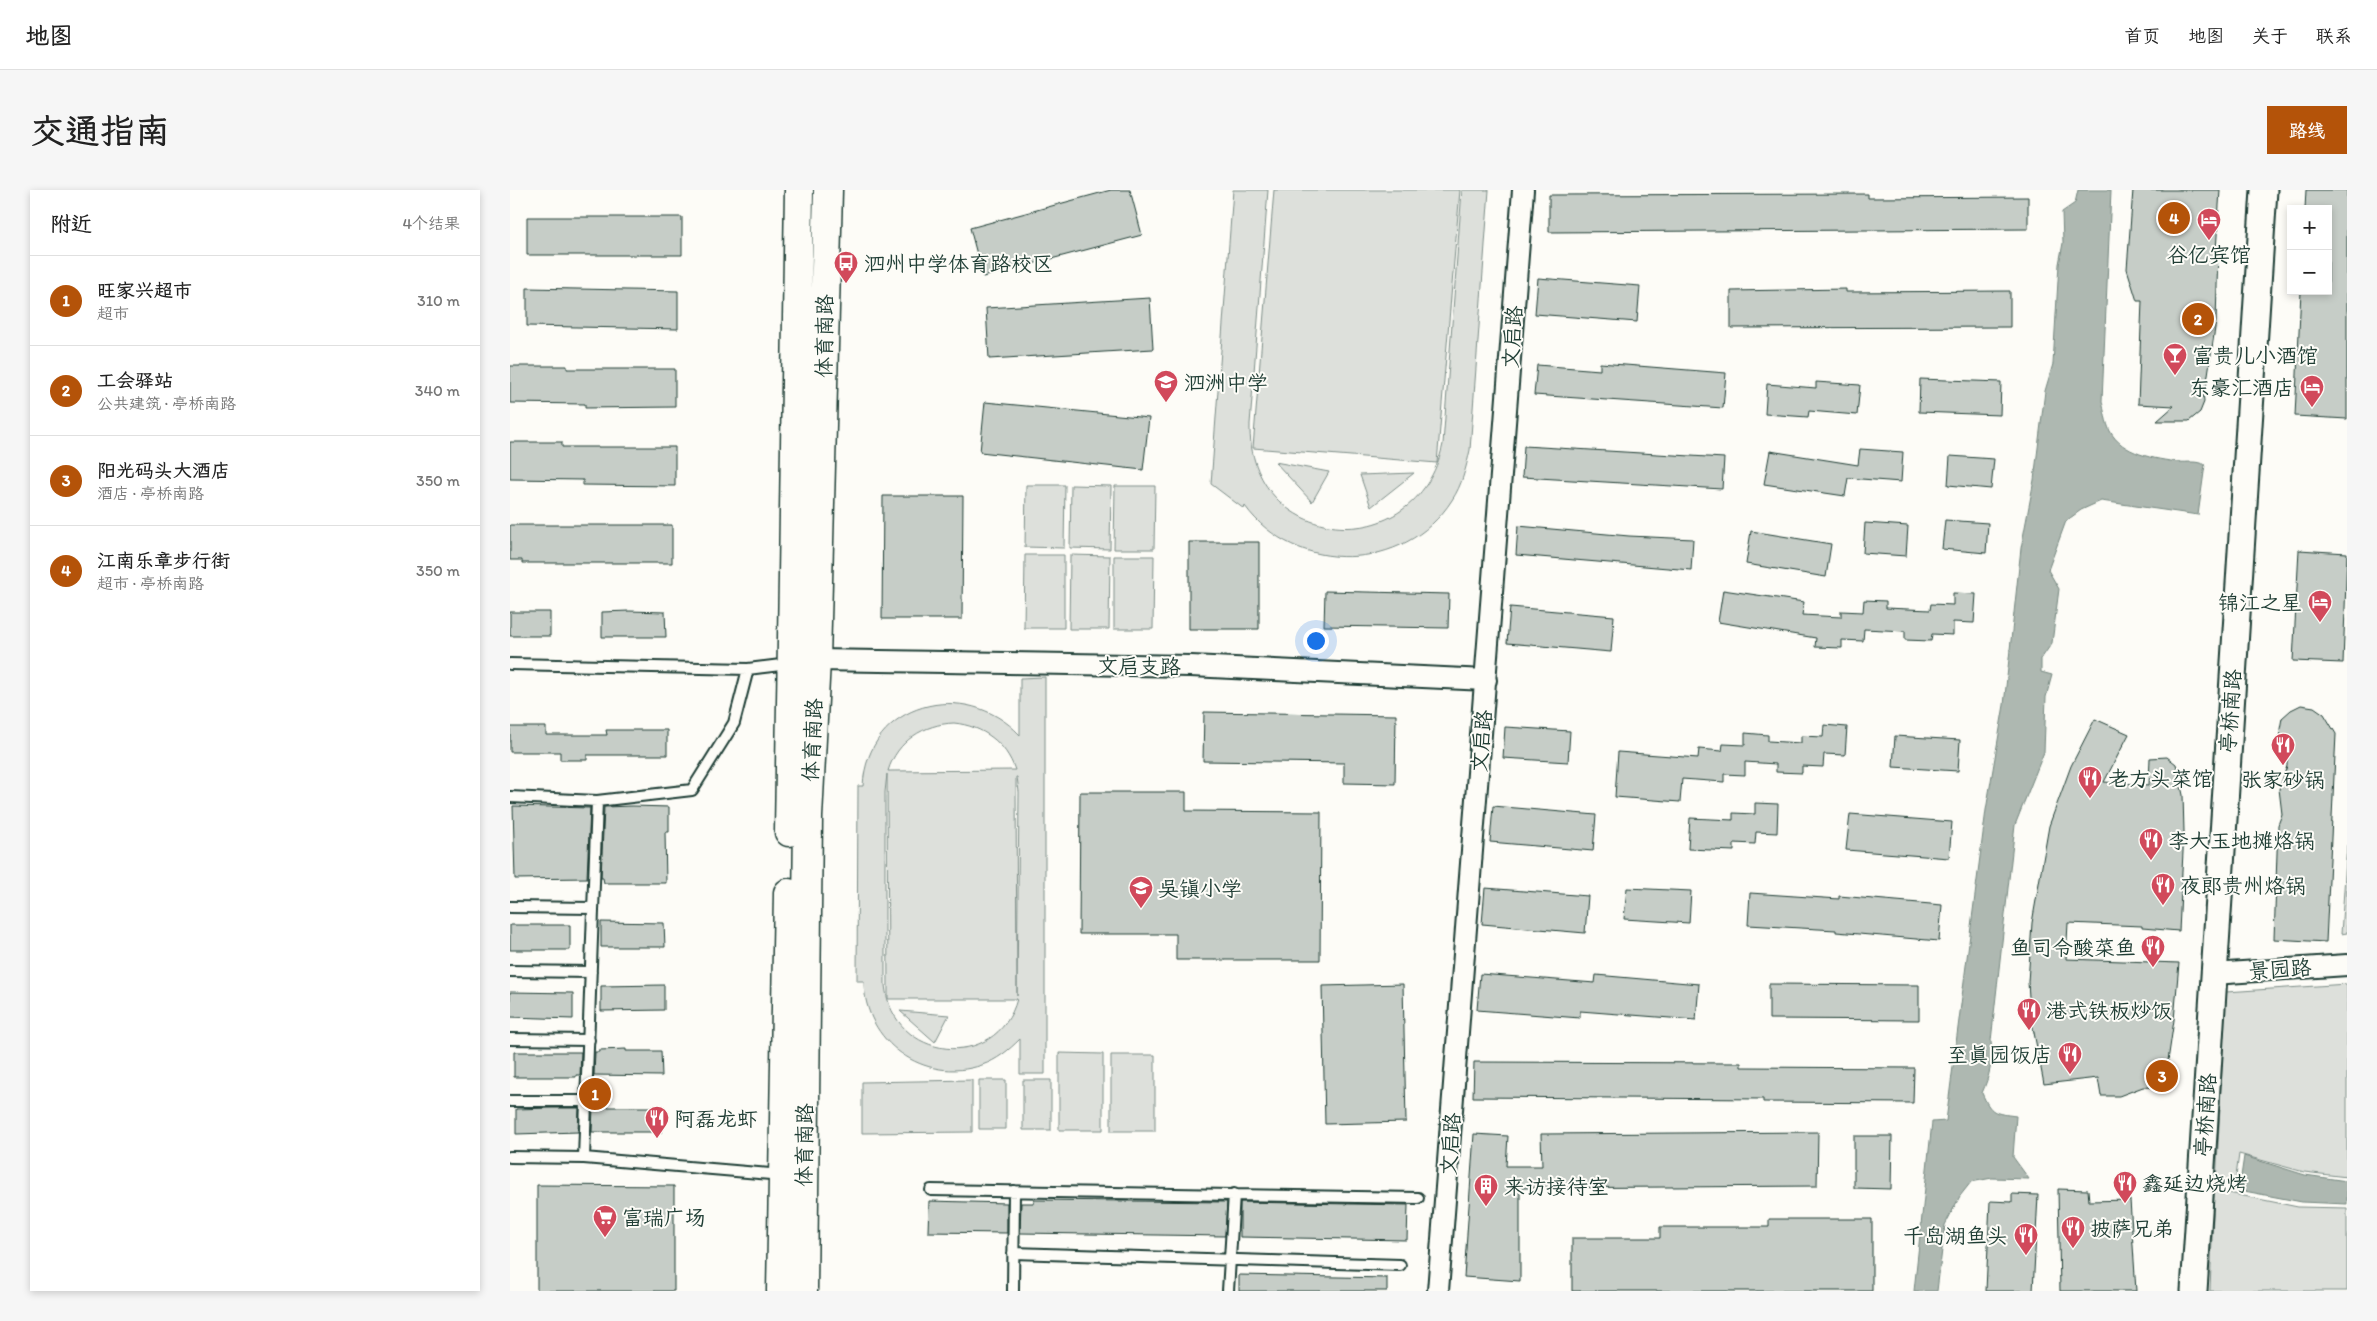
<!DOCTYPE html>
<html lang="zh">
<head>
<meta charset="utf-8">
<style>
  body { margin:0; font-family:Itim,"LXGW WenKai TC",sans-serif; background:#f6f6f6; color:#222 }
  .controls { position:absolute; right:15px; top:15px; display:grid; overflow:hidden; border-radius:0px; box-shadow:0 2px 8px #0003 }
  .controls button { width:45px; height:45px; display:grid; place-items:center; padding:0; border:0; border-bottom:1px solid #e0e0e0; background:#fff; color:#222; font:25px sans-serif }
  .you { position:absolute; left:805px; top:450px; width:18px; height:18px; margin:-12px; border:4px solid #fff; border-radius:50%; background:#1a73e8; box-shadow:0 0 0 8px #1a73e833 }
  .badge { display:grid; place-items:center; width:32px; height:32px; border-radius:50%; background:#b45309; color:#fff; font-size:16px; font-weight:700 }
  .pin { position:absolute; translate:-50% -50%; border:2px solid #fff; box-shadow:0 1px 5px #0006 }
  .list { margin:0; padding:0; list-style:none }
  h2 { display:flex; justify-content:space-between; align-items:center; height:65px; margin:0; padding:0 20px; font-size:21px }
  h2 small { font-size:16px; font-weight:400; color:#767676 }
  .list li { display:grid; grid-template-columns:32px 1fr auto; gap:15px; align-items:center; box-sizing:border-box; height:90px; padding:0 20px; border-top:1px solid #e0e0e0 }
  .list b { display:block; font-size:19px; white-space:nowrap }
  .list p { margin:0; font-size:16px; white-space:nowrap; color:#767676 }
  .list em { font-size:16px; font-style:normal; color:#767676 }
  .map { position:relative; flex:none; width:1837px; height:1101px; overflow:hidden; border-radius:0px }
  header { display:flex; align-items:center; gap:30px; box-sizing:border-box; height:70px; padding:0 25px; background:#fff; border-bottom:1px solid #e0e0e0 }
  header strong { font-size:24px }
  nav { display:flex; gap:28px; margin-inline-start:auto; font-size:18px }
  .intro { display:flex; align-items:center; justify-content:space-between; box-sizing:border-box; height:120px; padding:0 30px }
  h1 { margin:0; font-size:35px }
  .button { padding:12px 22px; border-radius:0px; background:#b45309; color:#fff; font-size:18px; font-weight:700 }
  main { display:flex; gap:30px; padding:0 30px }
  aside { flex:1; background:#fff; border-radius:0px; box-shadow:0 2px 8px #0003 }
  .map>svg:first-child { display:block }
  .green { fill:#dde0db; stroke:#7e8e88; fill-rule:evenodd }
  .water { fill:#aeb8b1; stroke:#75877f }
  .building { fill:#c6cdc7; stroke:#1f3d34 }
  .lines { fill:none; stroke-linecap:round; stroke-linejoin:round }
  .service-casing { stroke:#1f3d34; stroke-width:14 }
  .minor-casing { stroke:#1f3d34; stroke-width:24 }
  .tertiary-casing { stroke:#1f3d34; stroke-width:29 }
  .secondary-casing { stroke:#1f3d34; stroke-width:31 }
  .service { stroke:#fdfcf7; stroke-width:10 }
  .minor { stroke:#fdfcf7; stroke-width:20 }
  .tertiary { stroke:#fdfcf7; stroke-width:25 }
  .secondary { stroke:#fdfcf7; stroke-width:28 }
  .labels { text-anchor:middle; dominant-baseline:central; stroke-width:4; stroke-linejoin:round; paint-order:stroke }
  .poi-label { font-size:21px; fill:#1f3d34; stroke:#fdfcf7; text-anchor:start }
  .street-label { font-size:21px; fill:#1f3d34; stroke:#fdfcf7 }
</style>
</head>
<body>
<header>
<strong>地图</strong>
<nav><a>首页</a><a>地图</a><a>关于</a><a>联系</a></nav>
</header>
<div class="intro"><h1>交通指南</h1><a class="button">路线</a></div>
<main>
<aside>
<h2>附近<small>4个结果</small></h2>
<ul class="list">
<li><span class="badge">1</span><div><b>旺家兴超市</b><p>超市</p></div><em>310 m</em></li>
<li><span class="badge">2</span><div><b>工会驿站</b><p>公共建筑 · 亭桥南路</p></div><em>340 m</em></li>
<li><span class="badge">3</span><div><b>阳光码头大酒店</b><p>酒店 · 亭桥南路</p></div><em>350 m</em></li>
<li><span class="badge">4</span><div><b>江南乐章步行街</b><p>超市 · 亭桥南路</p></div><em>350 m</em></li>
</ul>
</aside>
<div class="map">
<svg width="1837" height="1101" viewBox="0 0 1837 1101">
  <rect width="100%" height="100%" fill="#fdfcf7"/>
  <filter id="ink" filterUnits="userSpaceOnUse"><feTurbulence type="fractalNoise" baseFrequency=".02" numOctaves="2"/><feDisplacementMap in="SourceGraphic" scale="10" xChannelSelector="R" yChannelSelector="G"/><feConvolveMatrix kernelMatrix="1 2 1 2 8 2 1 2 1" color-interpolation-filters="sRGB"/></filter>
  <g filter="url(#ink)">
    <!-- green -->
    <path class="green" d="M 723,0 L 758,0 L 740,234 C 737,359 907,377 933,254 L 952,0 L 979,0 L 960,260 C 956,278 952,295 942,310 C 895,384 785,385 735,316 L 734,319 L 701,294 Z
      M 764,0 L 950,0 L 927,273 L 743,258 Z
      M 765,272 L 819,282 L 802,312 Z
      M 904,283 L 861,317 L 850,285 Z
      M 516,295 L 555,295 L 554,358 L 515,357 Z
      M 561,295 L 601,296 L 600,359 L 560,358 Z
      M 605,296 L 645,296 L 644,359 L 604,359 Z
      M 515,365 L 554,365 L 554,438 L 514,438 Z
      M 560,365 L 600,366 L 599,439 L 559,439 Z
      M 604,366 L 644,366 L 643,439 L 604,439 Z
      M 535,487 L 535,884 L 510,884 L 510,849 C 499,860 487,870 472,875 C 414,895 354,852 354,791 L 347,791 L 348,596 L 353,596 C 357,512 456,487 510,545 L 510,488 ZM 444,533 C 473,536 496,553 505,580 L 378,581 C 387,551 414,534 444,533 ZM 377,584 L 378,809 L 507,809 C 487,883 382,871 375,795 L 375,602 ZM 507,587 L 509,602 L 507,806 L 506,587 Z
      M 1837,655 L 1837,743 L 1831,744 Z
      M 1837,794 L 1837,987 L 1794,982 L 1729,964 L 1725,994 L 1706,993 L 1716,802 Z
      M 390,821 L 439,825 L 425,852 Z
      M 549,863 L 593,864 L 593,940 L 549,940 Z
      M 601,865 L 645,865 L 645,941 L 601,941 Z
      M 462,890 L 462,942 L 352,943 L 352,892 Z
      M 469,890 L 496,890 L 496,939 L 469,939 Z
      M 513,890 L 541,890 L 541,940 L 513,940 Z
      M 1704,1000 L 1788,1017 L 1837,1018 L 1837,1101 L 1700,1101 Z"/>
    <!-- water -->
    <path class="water" d="M 1568,0 L 1601,0 L 1592,211 C 1594,220 1596,233 1600,241 C 1612,264 1645,269 1668,272 C 1679,273 1685,270 1695,275 L 1688,325 L 1591,311 L 1571,320 L 1556,331 L 1538,380 L 1549,399 L 1542,453 L 1531,469 L 1531,482 L 1542,485 L 1536,507 L 1534,562 L 1505,635 L 1481,851 C 1483,871 1480,885 1472,903 C 1481,924 1484,923 1506,926 L 1503,967 L 1519,989 L 1482,988 L 1461,992 L 1450,1006 L 1435,1035 L 1427,1101 L 1404,1101 L 1422,932 L 1436,931 L 1476,620 L 1494,515 L 1511,358 L 1524,290 L 1535,201 L 1543,174 L 1549,74 L 1553,53 L 1552,22 L 1565,13 Z
      M 1734,966 L 1795,985 L 1837,991 L 1837,1014 L 1792,1012 L 1729,1000 Z"/>
    <!-- building -->
    <path class="building" d="M 601,0 L 620,0 L 632,45 L 473,87 L 460,38 Z
      M 1623,0 L 1710,0 L 1706,61 L 1708,61 L 1706,131 L 1696,198 L 1693,198 L 1694,212 L 1690,222 L 1679,231 L 1647,231 L 1664,216 L 1628,214 L 1632,111 L 1627,111 L 1617,79 Z
      M 1796,0 L 1837,0 L 1837,229 L 1785,226 L 1791,101 L 1818,101 L 1818,19 L 1795,19 Z
      M 1358,4 L 1358,8 L 1518,7 L 1518,39 L 1039,42 L 1039,5 Z
      M 17,27 L 172,27 L 172,65 L 17,65 Z
      M 1028,88 L 1130,96 L 1127,132 L 1025,124 Z
      M 17,98 L 168,101 L 168,139 L 17,136 Z
      M 1336,99 L 1336,102 L 1500,101 L 1500,137 L 1221,138 L 1221,101 Z
      M 640,108 L 643,159 L 479,169 L 476,118 Z
      M 1090,173 L 1216,183 L 1213,218 L 1024,205 L 1027,175 L 1090,180 Z
      M 0,176 L 57,176 L 57,179 L 165,179 L 165,217 L 75,218 L 75,214 L 0,213 Z
      M 1410,189 L 1491,192 L 1490,225 L 1409,222 Z
      M 1306,192 L 1350,195 L 1347,225 L 1299,221 L 1298,227 L 1255,224 L 1257,194 L 1306,198 Z
      M 475,212 L 639,228 L 633,280 L 470,262 Z
      M 0,252 L 52,252 L 52,257 L 165,257 L 165,296 L 73,295 L 73,290 L 0,289 Z
      M 1014,256 L 1214,268 L 1212,299 L 1012,287 Z
      M 1350,259 L 1393,262 L 1391,292 L 1338,288 L 1335,306 L 1254,294 L 1260,261 L 1348,275 Z
      M 1440,266 L 1484,269 L 1481,299 L 1438,295 Z
      M 373,306 L 453,306 L 452,429 L 372,429 Z
      M 1435,330 L 1478,333 L 1476,363 L 1432,359 Z
      M 1355,333 L 1398,336 L 1396,366 L 1353,363 Z
      M 0,335 L 162,335 L 162,373 L 12,373 L 12,370 L 0,370 Z
      M 1008,336 L 1119,346 L 1183,349 L 1181,380 L 1006,365 Z
      M 1241,341 L 1321,354 L 1316,387 L 1236,374 Z
      M 679,352 L 749,352 L 749,439 L 679,439 Z
      M 1789,360 L 1837,363 L 1833,473 L 1783,471 Z
      M 1213,400 L 1294,412 L 1292,425 L 1331,427 L 1331,421 L 1353,422 L 1354,410 L 1376,411 L 1376,418 L 1420,420 L 1421,414 L 1443,415 L 1443,403 L 1466,404 L 1464,433 L 1443,432 L 1443,445 L 1422,444 L 1421,451 L 1395,450 L 1395,441 L 1354,439 L 1353,451 L 1332,450 L 1332,458 L 1305,457 L 1306,448 L 1208,432 Z
      M 815,401 L 939,404 L 938,438 L 814,436 Z
      M 1000,417 L 1104,426 L 1101,462 L 997,453 Z
      M 119,421 L 155,422 L 156,447 L 92,447 L 92,422 Z
      M 0,422 L 40,422 L 40,446 L 0,446 Z
      M 1791,515 L 1804,517 L 1814,524 L 1826,544 L 1816,752 L 1764,749 L 1768,635 L 1772,624 L 1769,599 L 1777,576 L 1777,563 L 1771,549 L 1770,539 L 1772,528 L 1781,520 Z
      M 694,522 L 886,525 L 885,594 L 834,593 L 834,573 L 693,571 Z
      M 1585,529 L 1619,544 L 1594,592 L 1639,595 L 1640,568 L 1657,567 L 1666,574 L 1673,605 L 1674,642 L 1669,741 L 1632,738 L 1632,736 L 1558,733 L 1556,769 L 1669,773 L 1664,830 L 1654,898 L 1633,897 L 1609,906 L 1591,906 L 1588,888 L 1534,894 L 1520,822 L 1518,792 L 1522,733 L 1539,636 L 1561,576 Z
      M 1314,535 L 1337,537 L 1335,565 L 1314,564 L 1313,577 L 1292,576 L 1292,583 L 1266,582 L 1266,574 L 1235,572 L 1235,585 L 1214,584 L 1214,592 L 1172,589 L 1170,612 L 1105,607 L 1108,562 L 1188,568 L 1189,559 L 1212,561 L 1213,554 L 1235,555 L 1235,543 L 1258,545 L 1258,551 L 1291,553 L 1291,546 L 1313,547 Z
      M 0,537 L 36,537 L 36,545 L 97,545 L 96,540 L 157,540 L 157,565 L 77,565 L 77,570 L 50,570 L 50,562 L 0,562 Z
      M 995,537 L 1060,541 L 1058,572 L 993,568 Z
      M 1385,546 L 1450,550 L 1448,581 L 1383,577 Z
      M 570,602 L 676,602 L 676,621 L 811,622 L 810,770 L 666,770 L 666,744 L 569,744 Z
      M 1245,613 L 1268,614 L 1267,643 L 1246,642 L 1245,654 L 1224,653 L 1224,661 L 1178,659 L 1180,628 L 1223,630 L 1223,623 L 1245,624 Z
      M 3,616 L 80,618 L 77,688 L 5,689 Z
      M 123,616 L 159,617 L 159,642 L 155,642 L 156,693 L 94,693 L 93,688 L 91,688 L 94,617 Z
      M 983,616 L 1086,625 L 1083,661 L 980,652 Z
      M 1340,624 L 1442,632 L 1439,668 L 1336,660 Z
      M 975,698 L 1078,706 L 1075,743 L 972,734 Z
      M 1117,698 L 1181,701 L 1179,733 L 1114,729 Z
      M 1240,703 L 1329,709 L 1329,706 L 1432,715 L 1429,751 L 1326,742 L 1326,740 L 1238,735 Z
      M 91,732 L 154,733 L 155,757 L 91,757 Z
      M 0,735 L 60,735 L 60,760 L 0,760 Z
      M 970,784 L 1085,793 L 1086,785 L 1189,794 L 1186,830 L 1070,821 L 1070,828 L 967,820 Z
      M 893,794 L 896,932 L 815,934 L 812,796 Z
      M 1259,794 L 1409,795 L 1409,830 L 1259,829 Z
      M 154,795 L 154,820 L 91,821 L 91,796 Z
      M 0,802 L 63,803 L 63,829 L 0,827 Z
      M 116,859 L 116,861 L 151,861 L 152,886 L 84,885 L 85,862 L 89,862 L 89,860 Z
      M 4,862 L 71,862 L 70,885 L 66,885 L 66,887 L 4,887 Z
      M 964,872 L 1231,873 L 1231,877 L 1404,878 L 1403,913 L 1253,912 L 1253,909 L 963,907 Z
      M 83,917 L 151,917 L 152,942 L 82,942 Z
      M 42,918 L 69,918 L 68,942 L 6,944 L 6,919 Z
      M 1308,942 L 1307,996 L 1010,998 L 1010,1091 L 954,1087 L 964,944 L 998,946 L 996,976 L 1032,976 L 1031,944 Z
      M 1344,946 L 1382,946 L 1381,999 L 1344,998 Z
      M 27,995 L 164,996 L 164,1101 L 27,1101 Z
      M 1548,999 L 1578,1000 L 1579,1011 L 1620,1010 L 1626,1101 L 1550,1101 Z
      M 1502,1004 L 1528,1005 L 1523,1101 L 1476,1101 L 1480,1011 L 1502,1012 Z
      M 524,1010 L 717,1012 L 715,1046 L 510,1043 L 511,1013 L 524,1013 Z
      M 419,1011 L 497,1013 L 497,1043 L 418,1042 Z
      M 730,1012 L 898,1015 L 897,1050 L 730,1047 Z
      M 1259,1029 L 1362,1029 L 1362,1101 L 1062,1101 L 1062,1048 L 1150,1048 L 1150,1037 L 1259,1037 Z
      M 729,1085 L 877,1088 L 877,1101 L 729,1101 Z"/>
    <g class="lines">
      <defs>
        <path id="service" d="M 0,474 L 238,479 L 279,474
          M 0,607 L 87,611
          M 0,717 L 83,718
          M 0,781 L 81,782
          M 0,849 L 79,850
          M 0,911 L 76,911
          M 0,967 L 74,968 L 272,985
          M 74,968 L 87,611 L 182,600 L 224,533 L 238,479
          M 421,1000 L 908,1008
          M 503,1063 L 890,1075
          M 503,1101 L 504,1001
          M 718,1101 L 724,1004"/>
        <path id="minor" d="M 294,472 L 306,470 L 681,476 L 976,490
          M 1703,784 L 1837,775
          M 928,1101 L 1013,0"/>
        <path id="tertiary" d="M 1684,1101 L 1754,0"/>
        <path id="secondary" d="M 279,642 L 289,0
          M 271,1101 L 278,703
          M 293,1101 L 298,627 L 306,470 L 318,0"/>
      </defs>
      <!-- service casing -->
      <use href="#service" class="service-casing"/>
      <!-- minor casing -->
      <use href="#minor" class="minor-casing"/>
      <!-- tertiary casing -->
      <use href="#tertiary" class="tertiary-casing"/>
      <!-- secondary casing -->
      <use href="#secondary" class="secondary-casing"/>
      <!-- service -->
      <use href="#service" class="service"/>
      <!-- minor -->
      <use href="#minor" class="minor"/>
      <!-- tertiary -->
      <use href="#tertiary" class="tertiary"/>
      <!-- secondary -->
      <use href="#secondary" class="secondary"/>
    </g>
  </g>
  <!-- icons -->
  <defs>
    <symbol id="hotel-pin" viewBox="-11 -11 22 30"><path d="M0 17L-7.5 6A9.5 9.5 0 1 1 7.5 6Z" fill="#d1495b" stroke="#fdfcf7"/><path d="M-6-4.5h1.5V1H6V5H4.5V3h-9V5H-6ZM-4 0a1.8 1.8 0 1 1 3.6 0ZM.5 0V-2.5h3Q6-2.5 6 0Z" fill="#fff"/></symbol>
    <symbol id="bus-pin" viewBox="-11 -11 22 30"><path d="M0 17L-7.5 6A9.5 9.5 0 1 1 7.5 6Z" fill="#d1495b" stroke="#fdfcf7"/><path d="M-5-6H5V4H4V6H2V4H-2V6H-4V4H-5ZM-3.5-4V0h7V-4ZM-3.5 1.2v1.5H-2V1.2ZM2 1.2v1.5H3.5V1.2Z" fill="#fff"/></symbol>
    <symbol id="bar-pin" viewBox="-11 -11 22 30"><path d="M0 17L-7.5 6A9.5 9.5 0 1 1 7.5 6Z" fill="#d1495b" stroke="#fdfcf7"/><path d="M-6-5H6L.8 .8V4.5H3.5V6h-7V4.5H-.8V.8Z" fill="#fff"/></symbol>
    <symbol id="school-pin" viewBox="-11 -11 22 30"><path d="M0 17L-7.5 6A9.5 9.5 0 1 1 7.5 6Z" fill="#d1495b" stroke="#fdfcf7"/><path d="M0-5L7-2L0 1L-7-2ZM-4 1L0 2.5L4 1V4Q0 6-4 4Z" fill="#fff"/></symbol>
    <symbol id="restaurant-pin" viewBox="-11 -11 22 30"><path d="M0 17L-7.5 6A9.5 9.5 0 1 1 7.5 6Z" fill="#d1495b" stroke="#fdfcf7"/><path d="M-5-6h1v4h1v-4h1v4h1v-4h1v5L-1.5 .5V6h-2V.5L-5-1ZM5-6V6H3V1.5H1.5Q1.5-4 5-6Z" fill="#fff"/></symbol>
    <symbol id="building-pin" viewBox="-11 -11 22 30"><path d="M0 17L-7.5 6A9.5 9.5 0 1 1 7.5 6Z" fill="#d1495b" stroke="#fdfcf7"/><path d="M-4-6H4V6H1V3H-1V6H-4ZM-2.5-4.3h1.7v1.8h-1.7ZM.8-4.3h1.7v1.8H.8ZM-2.5-1h1.7V.8h-1.7ZM.8-1h1.7V.8H.8Z" fill="#fff"/></symbol>
    <symbol id="supermarket-pin" viewBox="-11 -11 22 30"><path d="M0 17L-7.5 6A9.5 9.5 0 1 1 7.5 6Z" fill="#d1495b" stroke="#fdfcf7"/><path d="M-6-5.5h2.5l.6 2H6L4.5 2H-2.5L-4.4-4H-6ZM-1.5 3.2a1.3 1.3 0 1 0 .1 0ZM3 3.2a1.3 1.3 0 1 0 .1 0Z" fill="#fff"/></symbol>
  </defs>
  <g fill-rule="evenodd">
    <use href="#hotel-pin" x="1685" y="16" width="28" height="38"/>
    <use href="#bus-pin" x="322" y="59" width="28" height="38"/>
    <use href="#bar-pin" x="1651" y="151" width="28" height="38"/>
    <use href="#school-pin" x="642" y="178" width="28" height="38"/>
    <use href="#hotel-pin" x="1788" y="183" width="28" height="38"/>
    <use href="#hotel-pin" x="1796" y="398" width="28" height="38"/>
    <use href="#restaurant-pin" x="1759" y="541" width="28" height="38"/>
    <use href="#restaurant-pin" x="1566" y="574" width="28" height="38"/>
    <use href="#restaurant-pin" x="1627" y="636" width="28" height="38"/>
    <use href="#restaurant-pin" x="1639" y="681" width="28" height="38"/>
    <use href="#school-pin" x="617" y="684" width="28" height="38"/>
    <use href="#restaurant-pin" x="1629" y="743" width="28" height="38"/>
    <use href="#restaurant-pin" x="1505" y="806" width="28" height="38"/>
    <use href="#restaurant-pin" x="1546" y="850" width="28" height="38"/>
    <use href="#restaurant-pin" x="133" y="914" width="28" height="38"/>
    <use href="#restaurant-pin" x="1601" y="979" width="28" height="38"/>
    <use href="#building-pin" x="962" y="982" width="28" height="38"/>
    <use href="#supermarket-pin" x="81" y="1013" width="28" height="38"/>
    <use href="#restaurant-pin" x="1549" y="1024" width="28" height="38"/>
    <use href="#restaurant-pin" x="1502" y="1031" width="28" height="38"/>
  </g>
  <g class="labels">
    <!-- poi labels -->
    <g class="poi-label">
      <text x="1699" y="64" text-anchor="middle">谷亿宾馆</text>
      <text x="354" y="73">泗州中学体育路校区</text>
      <text x="1682" y="165">富贵儿小酒馆</text>
      <text x="674" y="192">泗洲中学</text>
      <text x="1784" y="197" text-anchor="end">东豪汇酒店</text>
      <text x="1792" y="412" text-anchor="end">锦江之星</text>
      <text x="1598" y="588">老方头菜馆</text>
      <text x="1773" y="589" text-anchor="middle">张家砂锅</text>
      <text x="1658" y="650">李大玉地摊烙锅</text>
      <text x="1670" y="695">夜郎贵州烙锅</text>
      <text x="648" y="698">吴镇小学</text>
      <text x="1626" y="757" text-anchor="end">鱼司令酸菜鱼</text>
      <text x="1536" y="820">港式铁板炒饭</text>
      <text x="1542" y="864" text-anchor="end">至真园饭店</text>
      <text x="164" y="928">阿磊龙虾</text>
      <text x="1632" y="993">鑫延边烧烤</text>
      <text x="994" y="996">来访接待室</text>
      <text x="112" y="1027">富瑞广场</text>
      <text x="1580" y="1038">披萨兄弟</text>
      <text x="1498" y="1045" text-anchor="end">千岛湖鱼头</text>
    </g>
    <!-- street labels -->
    <g class="street-label">
      <text transform="translate(314 146) rotate(-89)">体育南路</text>
      <text transform="translate(1002 147) rotate(-86)">文启路</text>
      <text transform="translate(629 476) rotate(1)">文启支路</text>
      <text transform="translate(1720 521) rotate(-86)">亭桥南路</text>
      <text transform="translate(302 550) rotate(-87)">体育南路</text>
      <text transform="translate(971 551) rotate(-85)">文启路</text>
      <text transform="translate(1770 779) rotate(-4)">景园路</text>
      <text transform="translate(1695 925) rotate(-86)">亭桥南路</text>
      <text transform="translate(940 954) rotate(-86)">文启路</text>
      <text transform="translate(294 955) rotate(-89)">体育南路</text>
    </g>
  </g>
</svg>
<div class="controls">
<button>+</button>
<button>−</button>
</div>
<div class="you"></div>
<div class="pin badge" style="left:85px;top:904px">1</div>
<div class="pin badge" style="left:1688px;top:129px">2</div>
<div class="pin badge" style="left:1652px;top:886px">3</div>
<div class="pin badge" style="left:1664px;top:28px">4</div>
</div>
</main>
</body>
</html>
